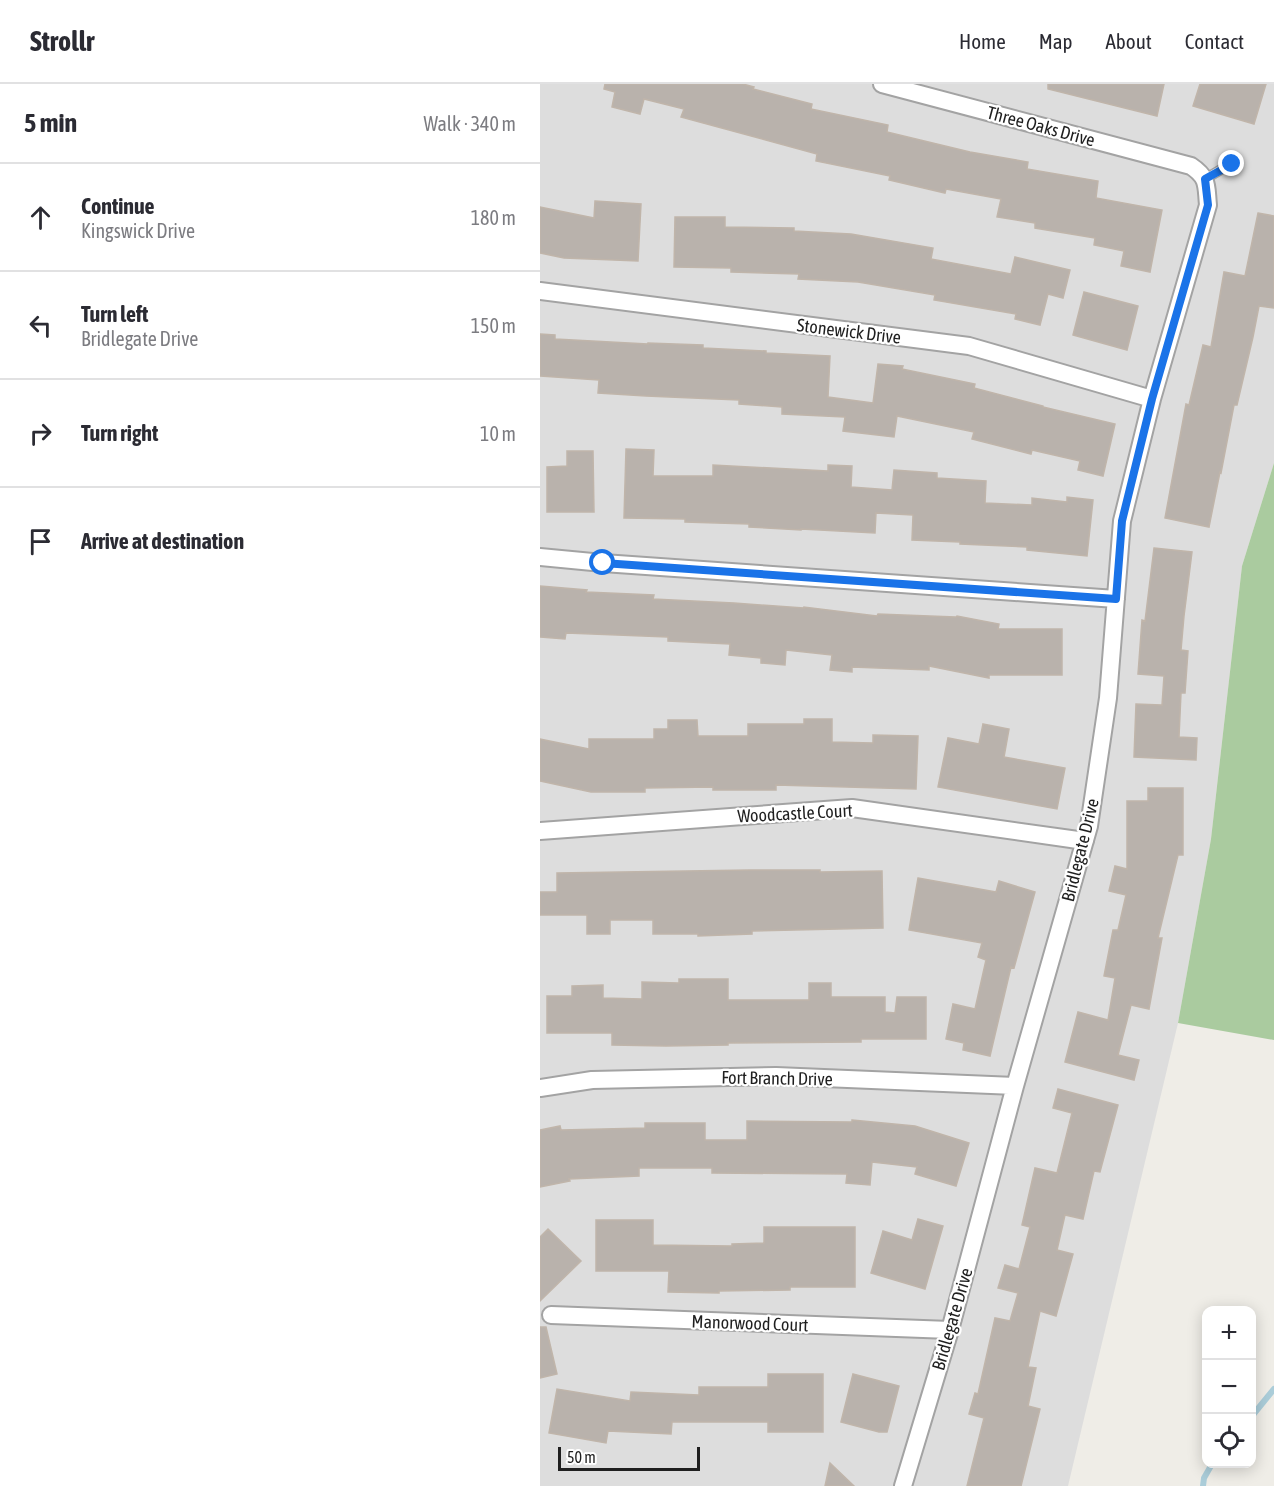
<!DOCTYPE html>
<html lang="en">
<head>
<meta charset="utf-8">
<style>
  body { margin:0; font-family:"Asap Condensed",sans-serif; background:#f7f7f7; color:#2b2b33 }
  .controls { position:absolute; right:18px; bottom:18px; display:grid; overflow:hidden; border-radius:12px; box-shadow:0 3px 15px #0003 }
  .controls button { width:54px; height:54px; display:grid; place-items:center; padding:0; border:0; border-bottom:2px solid #e1e1e2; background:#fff; color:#2b2b33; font:30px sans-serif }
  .scale { position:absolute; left:18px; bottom:15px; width:142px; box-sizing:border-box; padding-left:6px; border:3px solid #1f1f1f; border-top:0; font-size:16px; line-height:21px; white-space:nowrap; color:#1f1f1f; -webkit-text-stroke:4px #fff; paint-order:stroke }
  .stop { position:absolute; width:18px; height:18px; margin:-14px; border:4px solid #1a73e8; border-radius:50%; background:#fff }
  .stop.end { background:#1a73e8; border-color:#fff; box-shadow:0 2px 6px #0008 }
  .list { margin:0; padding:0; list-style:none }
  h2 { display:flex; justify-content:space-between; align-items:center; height:78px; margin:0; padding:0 24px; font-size:26px }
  h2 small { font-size:20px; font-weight:400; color:#7c7c81 }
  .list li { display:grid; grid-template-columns:39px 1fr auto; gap:18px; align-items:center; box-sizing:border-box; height:108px; padding:0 24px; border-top:2px solid #e1e1e2 }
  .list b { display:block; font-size:22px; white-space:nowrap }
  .list p { margin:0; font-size:20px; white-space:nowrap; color:#7c7c81 }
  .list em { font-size:20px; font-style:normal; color:#7c7c81 }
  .icon { flex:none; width:33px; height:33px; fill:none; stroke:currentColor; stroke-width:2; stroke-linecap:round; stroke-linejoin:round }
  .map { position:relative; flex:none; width:734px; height:1402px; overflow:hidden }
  header { display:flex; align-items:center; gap:36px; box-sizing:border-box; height:84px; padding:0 30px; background:#fff; border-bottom:2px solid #e1e1e2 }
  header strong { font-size:28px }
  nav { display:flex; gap:33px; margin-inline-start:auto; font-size:21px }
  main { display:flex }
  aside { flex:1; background:#fff }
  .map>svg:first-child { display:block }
  .residential { fill:#ddd }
  .forest { fill:#aacb9f }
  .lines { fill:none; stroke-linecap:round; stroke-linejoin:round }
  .stream { stroke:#abcdd9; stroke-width:6 }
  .building { fill:#b9b2ac; stroke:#c0b5aa; stroke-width:1.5 }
  .service-casing { stroke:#a3a3a3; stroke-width:11 }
  .minor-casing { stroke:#a3a3a3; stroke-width:20 }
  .service { stroke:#fff; stroke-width:8 }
  .minor { stroke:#fff; stroke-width:16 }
  .route { stroke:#1a73e8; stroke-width:8 }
  .labels { text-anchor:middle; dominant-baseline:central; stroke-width:4.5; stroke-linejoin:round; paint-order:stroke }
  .street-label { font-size:18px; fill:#1f1f1f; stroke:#fff }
</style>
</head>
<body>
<header>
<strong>Strollr</strong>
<nav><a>Home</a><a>Map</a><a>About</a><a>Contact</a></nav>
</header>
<main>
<aside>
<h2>5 min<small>Walk · 340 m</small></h2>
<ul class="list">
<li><svg class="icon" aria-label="ahead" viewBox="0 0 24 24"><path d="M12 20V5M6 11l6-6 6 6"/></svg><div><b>Continue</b><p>Kingswick Drive</p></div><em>180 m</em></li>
<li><svg class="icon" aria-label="left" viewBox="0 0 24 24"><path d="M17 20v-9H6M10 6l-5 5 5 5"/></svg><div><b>Turn left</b><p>Bridlegate Drive</p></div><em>150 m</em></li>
<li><svg class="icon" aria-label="right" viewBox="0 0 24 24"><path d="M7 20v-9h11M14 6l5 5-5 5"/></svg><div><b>Turn right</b></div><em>10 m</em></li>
<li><svg class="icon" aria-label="arrive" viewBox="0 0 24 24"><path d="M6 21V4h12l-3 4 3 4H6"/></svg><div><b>Arrive at destination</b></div></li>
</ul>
</aside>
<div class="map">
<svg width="734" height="1402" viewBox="0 0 734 1402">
  <rect width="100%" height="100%" fill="#efede7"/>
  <!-- residential -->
  <path class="residential" d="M 0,0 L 734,0 L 734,379 L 702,482 L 671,755 L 638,939 L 528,1402 L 0,1402 Z"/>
  <!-- forest -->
  <path class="forest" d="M 734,379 L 734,956 L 638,939 L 671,755 L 702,482 Z"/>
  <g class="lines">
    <!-- stream -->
    <path class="stream" d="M 712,1332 L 734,1305
      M 663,1402 L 664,1394 L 672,1380"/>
  </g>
  <!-- building -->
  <path class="building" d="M 65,0 L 203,0 L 214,3 L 213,5 L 272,20 L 271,25 L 348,41 L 347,48 L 430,68 L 488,78 L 487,85 L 558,97 L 556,114 L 622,126 L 610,188 L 581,182 L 584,167 L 554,161 L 555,154 L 495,144 L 495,139 L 457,133 L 461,115 L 406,105 L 405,109 L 349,96 L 350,92 L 276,77 L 277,70 L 141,33 L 144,25 L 104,15 L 100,30 L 72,23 L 75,8 L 64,5 Z
    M 508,0 L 624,0 L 617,32 L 508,5 Z
    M 660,0 L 726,0 L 714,40 L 653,22 Z
    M 55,117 L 101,120 L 98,177 L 24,174 L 0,169 L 0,123 L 54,134 Z
    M 718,129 L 734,132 L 734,224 L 719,222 L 713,253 L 697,321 L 694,321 L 681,389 L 680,388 L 669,443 L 625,434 L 646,320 L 649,321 L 663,261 L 671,263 L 684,188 L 705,192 Z
    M 135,133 L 185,133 L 185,143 L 254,144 L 254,147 L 311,150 L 393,164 L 391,175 L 471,190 L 475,173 L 530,186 L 523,214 L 508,210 L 500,241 L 475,235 L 476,230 L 394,216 L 395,211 L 318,198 L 258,195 L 259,190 L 191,188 L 191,184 L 134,183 Z
    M 544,208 L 598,222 L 587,266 L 533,251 Z
    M 0,250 L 15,251 L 15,255 L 108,260 L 108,259 L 163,261 L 163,264 L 226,267 L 226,269 L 290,272 L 288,313 L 333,319 L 338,280 L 363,282 L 362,285 L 435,300 L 434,304 L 503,322 L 503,323 L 575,340 L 563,392 L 538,386 L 540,377 L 492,366 L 491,370 L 432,355 L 434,348 L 357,332 L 354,353 L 303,347 L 305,333 L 242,330 L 242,323 L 199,320 L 199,316 L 106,312 L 58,309 L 59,296 L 0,292 Z
    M 86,365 L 114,366 L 113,392 L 173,392 L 173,381 L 288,387 L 288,381 L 312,382 L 311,403 L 352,406 L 354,386 L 397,389 L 397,394 L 446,397 L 445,419 L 492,421 L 492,414 L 527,418 L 527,413 L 553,416 L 547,472 L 487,466 L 487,463 L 420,460 L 420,458 L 372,456 L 373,431 L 336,429 L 335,449 L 261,445 L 261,446 L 209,443 L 209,440 L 145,438 L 145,435 L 84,434 Z
    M 27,367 L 53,367 L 54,428 L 7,428 L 7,383 L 27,382 Z
    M 614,464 L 652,468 L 644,532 L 641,566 L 648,567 L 645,609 L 641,609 L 639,653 L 657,654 L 656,676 L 594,673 L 596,620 L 622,621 L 624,592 L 598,590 L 602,536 L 605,537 Z
    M 0,502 L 47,506 L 46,508 L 114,511 L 113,515 L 194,519 L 264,524 L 264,523 L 337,532 L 338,530 L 416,533 L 417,532 L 459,540 L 458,545 L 522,545 L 522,591 L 449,591 L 449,594 L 389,582 L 389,586 L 312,583 L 312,588 L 290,586 L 292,571 L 246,566 L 245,581 L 221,579 L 221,574 L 189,571 L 190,560 L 128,557 L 128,553 L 26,549 L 25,555 L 0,553 Z
    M 264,635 L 292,635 L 292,658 L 333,659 L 333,651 L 378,652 L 376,705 L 236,701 L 236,706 L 173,706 L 173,703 L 105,704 L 105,708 L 51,708 L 0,697 L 0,655 L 49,665 L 49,655 L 114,655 L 114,645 L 128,645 L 128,636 L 157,636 L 158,652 L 208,652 L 208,640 L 264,640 Z
    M 443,640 L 469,645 L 464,673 L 525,684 L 517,725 L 398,703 L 408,654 L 439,660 Z
    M 608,704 L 643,704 L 643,771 L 638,771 L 618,854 L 622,854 L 609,925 L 591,921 L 578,971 L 599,976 L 594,996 L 525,978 L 538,928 L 568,936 L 575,894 L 564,892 L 573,846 L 578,846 L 586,811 L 569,807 L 575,782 L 587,785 L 587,717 L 608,717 Z
    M 210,786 L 280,786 L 280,788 L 342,787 L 343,844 L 212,847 L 212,850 L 158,852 L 158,850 L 113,850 L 113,836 L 70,836 L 70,850 L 47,850 L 47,831 L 0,831 L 0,808 L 17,808 L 17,789 Z
    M 378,794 L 456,808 L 459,797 L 495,808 L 474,884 L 471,883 L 450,972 L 423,966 L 424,959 L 406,955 L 413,920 L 435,925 L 446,876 L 438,873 L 442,859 L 369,846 Z
    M 139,895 L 188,895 L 188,916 L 269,916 L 269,899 L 291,899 L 291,913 L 345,913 L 345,928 L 355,929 L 357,913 L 386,913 L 386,955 L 321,955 L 321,958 L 188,959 L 188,961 L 126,962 L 72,961 L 72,949 L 7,949 L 7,912 L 32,912 L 32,902 L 63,901 L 63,914 L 102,915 L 102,898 L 139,899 Z
    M 518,1005 L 578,1021 L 560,1088 L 554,1087 L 543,1135 L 525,1131 L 517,1166 L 533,1170 L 516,1232 L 500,1227 L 488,1283 L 496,1284 L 488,1322 L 500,1325 L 481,1402 L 427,1402 L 444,1334 L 429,1330 L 435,1309 L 438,1310 L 455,1234 L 470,1237 L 478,1209 L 458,1204 L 465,1181 L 479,1185 L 490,1143 L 482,1141 L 495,1084 L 517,1089 L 532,1029 L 513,1024 Z
    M 312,1036 L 375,1042 L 429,1059 L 416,1102 L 375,1090 L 377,1083 L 332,1078 L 330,1101 L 306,1099 L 307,1090 L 172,1089 L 172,1084 L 99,1084 L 99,1092 L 29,1095 L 30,1097 L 0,1103 L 0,1046 L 20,1042 L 21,1046 L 105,1044 L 105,1039 L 165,1039 L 165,1056 L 207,1056 L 207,1037 L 312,1038 Z
    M 378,1135 L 403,1142 L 385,1205 L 331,1189 L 343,1147 L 372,1156 Z
    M 56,1136 L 113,1136 L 113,1161 L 192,1162 L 192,1160 L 224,1159 L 224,1143 L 315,1143 L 315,1203 L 250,1203 L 250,1206 L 179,1207 L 179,1209 L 128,1208 L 129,1187 L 56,1187 Z
    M 8,1145 L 41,1177 L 0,1217 L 0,1153 Z
    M 0,1243 L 6,1243 L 17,1290 L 0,1294 Z
    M 228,1290 L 283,1290 L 283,1348 L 228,1348 L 228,1338 L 132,1338 L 131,1350 L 68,1347 L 66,1359 L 9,1349 L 17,1305 L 90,1317 L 91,1308 L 159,1311 L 159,1303 L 228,1303 Z
    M 313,1290 L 359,1302 L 347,1348 L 339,1348 L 301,1338 Z
    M 290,1379 L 314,1402 L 285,1402 Z"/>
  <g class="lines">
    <defs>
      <path id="service" d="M 665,95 L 692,79"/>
      <path id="minor" d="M 342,0 L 651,82 C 669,94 666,102 668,121 L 612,315 L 582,437 L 568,614 L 549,742 L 475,1002 L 410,1246 L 363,1402
        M 0,207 L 429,262 L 612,315
        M 0,473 L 63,479 L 576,515
        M 0,747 L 312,724 L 545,757
        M 0,1004 L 52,996 L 236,992 L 475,1002
        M 11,1231 L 410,1246"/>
    </defs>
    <!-- service casing -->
    <use href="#service" class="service-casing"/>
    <!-- minor casing -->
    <use href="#minor" class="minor-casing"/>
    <!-- service -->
    <use href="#service" class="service"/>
    <!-- minor -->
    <use href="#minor" class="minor"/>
  </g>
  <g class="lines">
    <!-- route -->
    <path class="route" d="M 63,479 L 576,515 L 582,437 L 612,315 L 668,121 L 665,95 L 692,80"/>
  </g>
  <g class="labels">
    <!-- street labels -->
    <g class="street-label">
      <text transform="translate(501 42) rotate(15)">Three Oaks Drive</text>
      <text transform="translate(309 247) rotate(7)">Stonewick Drive</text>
      <text transform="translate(255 729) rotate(-3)">Woodcastle Court</text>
      <text transform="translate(540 766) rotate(-76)">Bridlegate Drive</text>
      <text transform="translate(237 994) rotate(1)">Fort Branch Drive</text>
      <text transform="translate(412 1235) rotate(-74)">Bridlegate Drive</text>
      <text transform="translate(210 1239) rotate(2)">Manorwood Court</text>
    </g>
  </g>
</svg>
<div class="controls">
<button>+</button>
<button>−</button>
<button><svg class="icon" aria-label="locate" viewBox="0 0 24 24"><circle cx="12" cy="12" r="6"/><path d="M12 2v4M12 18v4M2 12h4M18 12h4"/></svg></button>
</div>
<div class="scale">50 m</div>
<div class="stop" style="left:63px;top:479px"></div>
<div class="stop end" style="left:692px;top:80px"></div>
</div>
</main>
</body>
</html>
